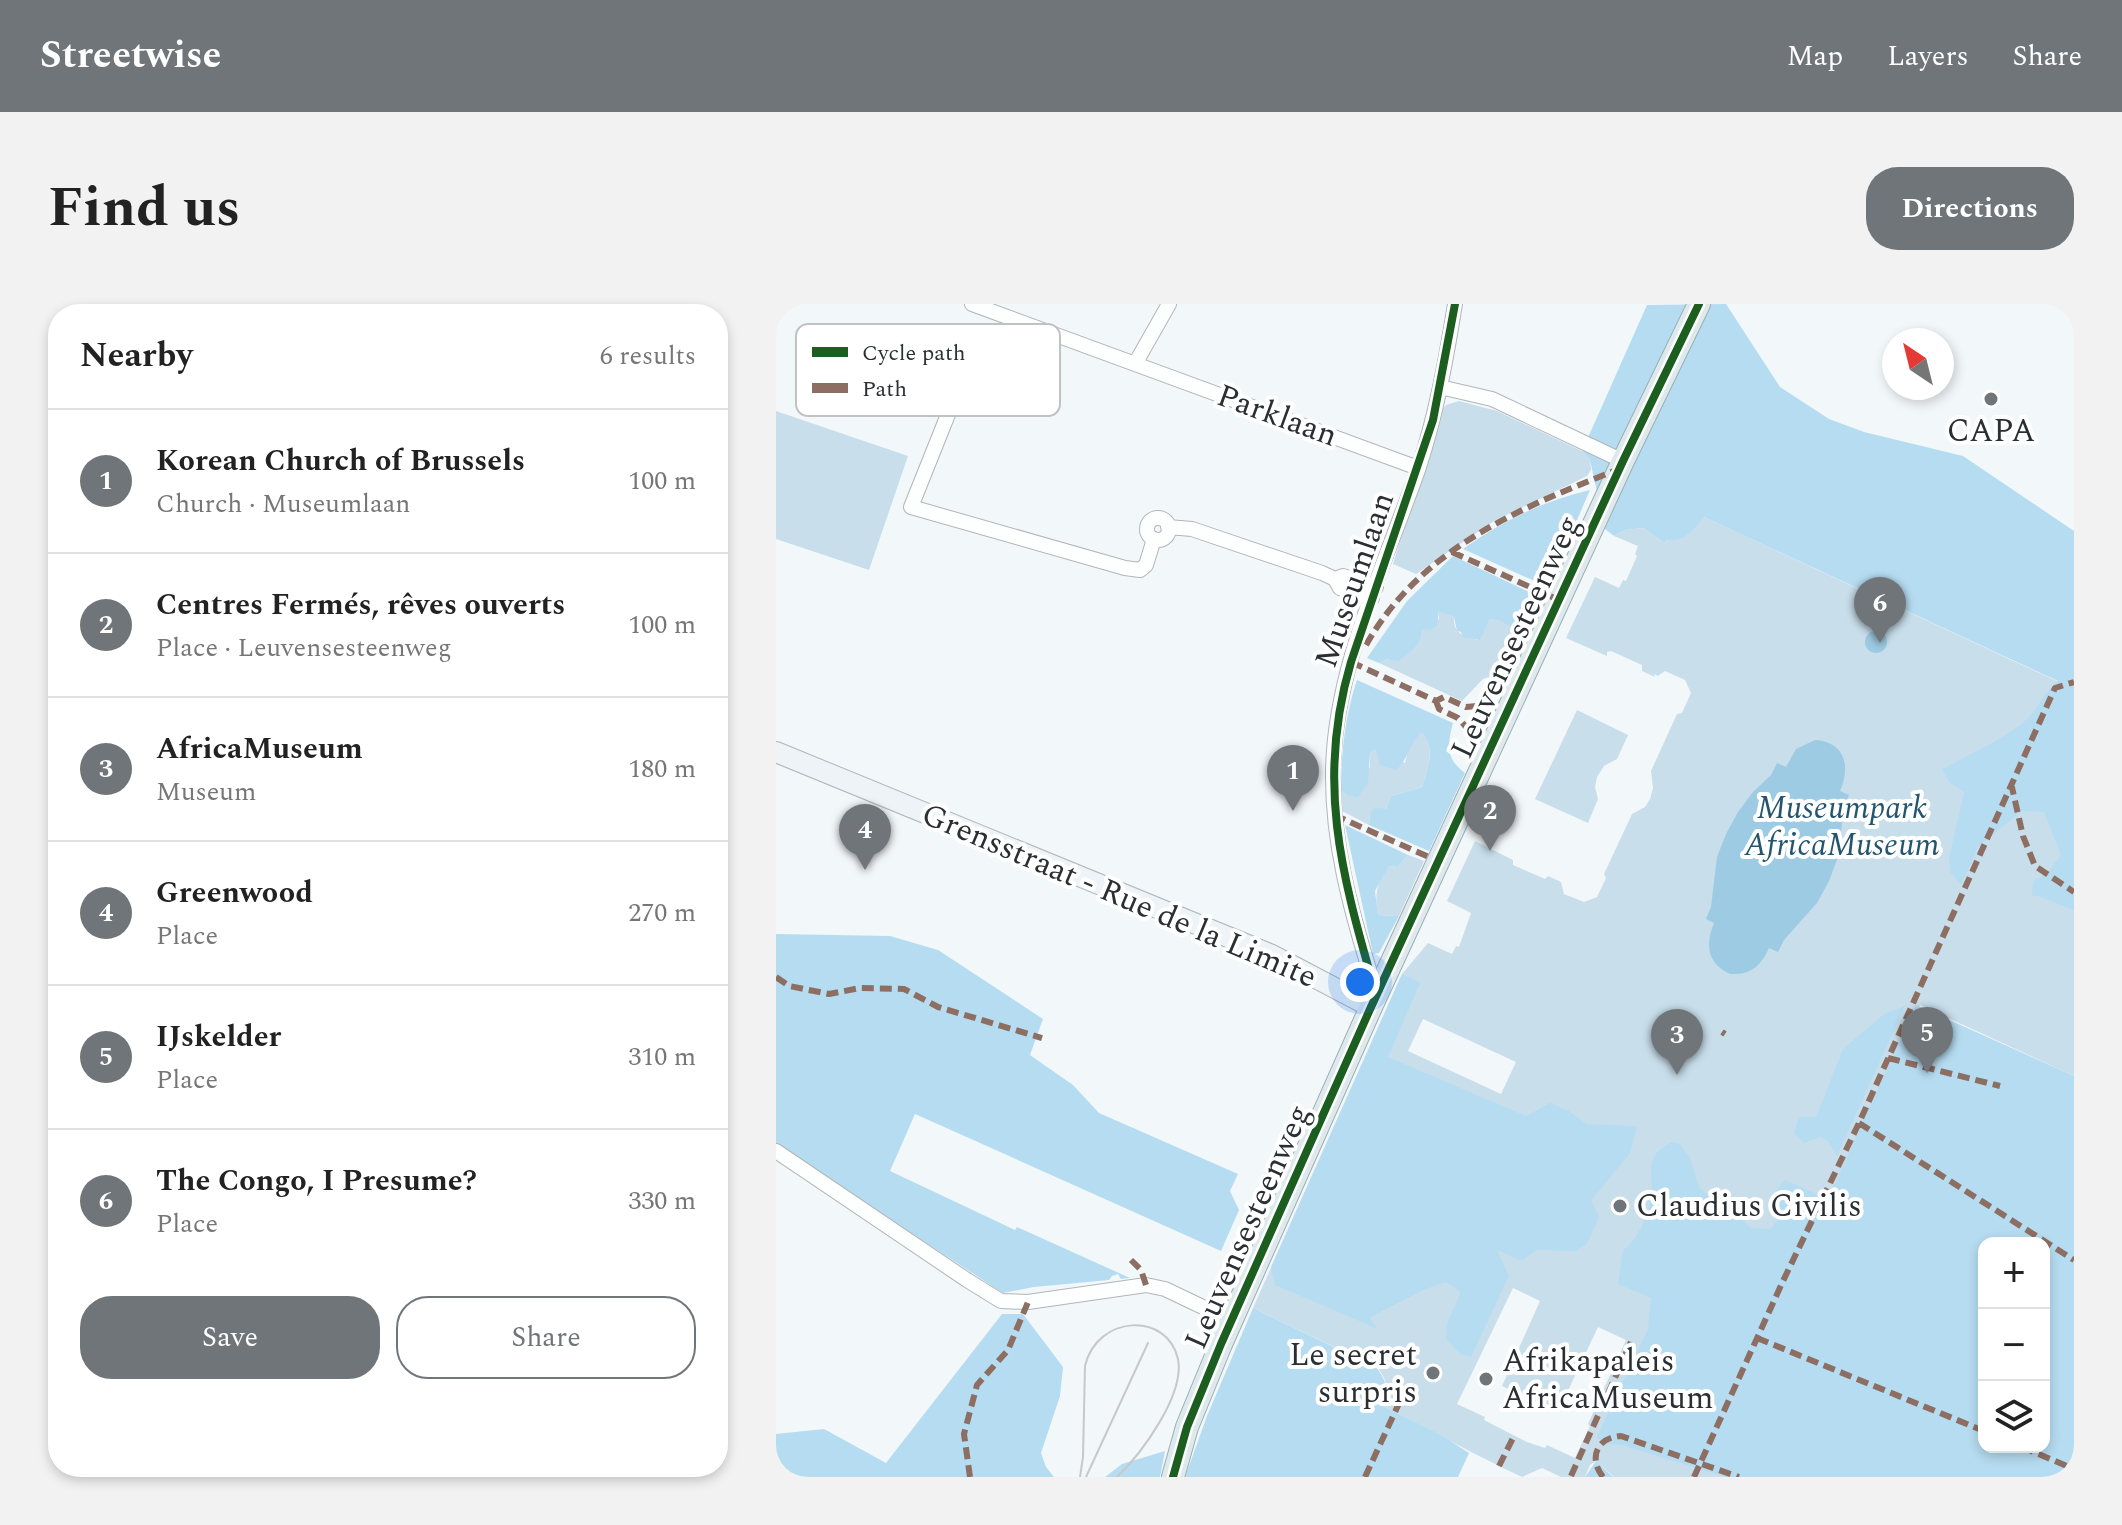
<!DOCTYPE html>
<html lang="en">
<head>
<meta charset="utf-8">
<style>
  body { margin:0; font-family:Spectral,serif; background:#f2f2f2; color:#222 }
  .controls { position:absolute; right:24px; bottom:24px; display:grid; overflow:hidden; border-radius:16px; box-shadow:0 4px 12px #0003 }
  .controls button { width:72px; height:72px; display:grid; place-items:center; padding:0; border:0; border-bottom:2px solid #e0e0e0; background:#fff; color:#222; font:40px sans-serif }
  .compass { position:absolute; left:1106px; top:24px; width:72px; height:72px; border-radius:50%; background:#fff; box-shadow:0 4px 12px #0003; rotate:325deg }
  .you { position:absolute; left:584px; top:678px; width:28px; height:28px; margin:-20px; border:6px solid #fff; border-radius:50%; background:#1a73e8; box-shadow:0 0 0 12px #1a73e833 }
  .badge { display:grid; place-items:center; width:52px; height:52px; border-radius:50%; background:#6f7579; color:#fff; font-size:26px; font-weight:700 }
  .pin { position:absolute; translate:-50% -66px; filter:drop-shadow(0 2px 4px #0008) }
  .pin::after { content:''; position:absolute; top:42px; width:28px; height:24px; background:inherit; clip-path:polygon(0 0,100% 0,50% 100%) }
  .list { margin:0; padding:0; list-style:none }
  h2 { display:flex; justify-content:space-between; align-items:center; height:104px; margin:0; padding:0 32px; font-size:34px }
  h2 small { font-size:26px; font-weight:400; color:#767676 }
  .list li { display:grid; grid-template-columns:52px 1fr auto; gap:24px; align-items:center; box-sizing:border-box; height:144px; padding:0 32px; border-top:2px solid #e0e0e0 }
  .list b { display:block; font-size:30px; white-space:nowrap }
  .list p { margin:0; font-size:26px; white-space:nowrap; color:#767676 }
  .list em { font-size:26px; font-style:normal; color:#767676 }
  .actions { display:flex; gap:16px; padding:24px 32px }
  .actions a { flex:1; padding:18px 0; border:2px solid #6f7579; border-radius:32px; text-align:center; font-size:28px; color:#6f7579 }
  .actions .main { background:#6f7579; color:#fff }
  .icon { flex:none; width:44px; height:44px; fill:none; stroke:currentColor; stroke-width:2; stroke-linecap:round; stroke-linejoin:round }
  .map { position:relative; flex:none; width:1298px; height:1173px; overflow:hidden; border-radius:32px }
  header { display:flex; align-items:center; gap:48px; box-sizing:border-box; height:112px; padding:0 40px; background:#6f7579; color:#fff }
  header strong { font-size:38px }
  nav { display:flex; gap:44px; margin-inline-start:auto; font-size:28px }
  .intro { display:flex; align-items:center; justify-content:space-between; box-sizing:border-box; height:192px; padding:0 48px }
  h1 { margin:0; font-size:56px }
  .button { padding:20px 36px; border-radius:32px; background:#6f7579; color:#fff; font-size:28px; font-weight:700 }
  main { display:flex; gap:48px; padding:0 48px }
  aside { flex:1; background:#fff; border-radius:32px; box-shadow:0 4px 12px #0003 }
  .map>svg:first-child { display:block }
  .green { fill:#c8deeb; fill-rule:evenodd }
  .forest { fill:#b6dcf1; fill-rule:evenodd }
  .water { fill:#9dcbe4 }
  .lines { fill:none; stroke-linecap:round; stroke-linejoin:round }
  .street-casing { stroke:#b1b6b9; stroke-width:16 }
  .secondary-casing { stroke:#b1b6b9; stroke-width:22 }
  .primary-casing { stroke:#9baeb6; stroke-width:24 }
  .street { stroke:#fdfefe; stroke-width:14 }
  .secondary { stroke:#edf3f6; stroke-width:20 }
  .primary { stroke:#dee9ec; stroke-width:22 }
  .tram { stroke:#c7c8c9; stroke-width:2 }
  .quiet { stroke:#8d6e63; stroke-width:6; stroke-dasharray:12 6; stroke-linecap:butt }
  .cycleway-casing { stroke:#fff; stroke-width:13 }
  .cycleway { stroke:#1b5e20; stroke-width:8 }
  .poi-dot { fill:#6f7579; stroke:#fff; stroke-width:3 }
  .labels { text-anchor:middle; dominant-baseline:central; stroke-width:8; stroke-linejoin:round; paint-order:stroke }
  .street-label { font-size:32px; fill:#292f33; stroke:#fff }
  .poi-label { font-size:32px; fill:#292f33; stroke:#fff; text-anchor:start }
  .park-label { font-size:32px; font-style:italic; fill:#23556e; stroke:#fff }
  .key { fill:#fff; stroke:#bfc1c2; stroke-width:2 }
  .key-label { font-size:22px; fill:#292f33 }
</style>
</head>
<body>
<header>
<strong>Streetwise</strong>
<nav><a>Map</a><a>Layers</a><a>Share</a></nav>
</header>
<div class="intro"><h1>Find us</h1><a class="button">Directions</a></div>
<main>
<aside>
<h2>Nearby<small>6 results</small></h2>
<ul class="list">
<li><span class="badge">1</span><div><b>Korean Church of Brussels</b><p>Church · Museumlaan</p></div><em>100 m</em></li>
<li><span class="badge">2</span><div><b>Centres Fermés, rêves ouverts</b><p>Place · Leuvensesteenweg</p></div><em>100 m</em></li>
<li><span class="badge">3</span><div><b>AfricaMuseum</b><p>Museum</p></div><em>180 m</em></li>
<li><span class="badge">4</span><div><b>Greenwood</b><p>Place</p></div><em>270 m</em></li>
<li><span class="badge">5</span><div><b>IJskelder</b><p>Place</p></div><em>310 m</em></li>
<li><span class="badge">6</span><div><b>The Congo, I Presume?</b><p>Place</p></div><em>330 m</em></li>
</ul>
<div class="actions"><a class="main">Save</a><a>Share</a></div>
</aside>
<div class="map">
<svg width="1298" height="1173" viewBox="0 0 1298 1173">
  <rect width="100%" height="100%" fill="#f2f7fa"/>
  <!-- green -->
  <path class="green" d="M 683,97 L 721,107 L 806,147 L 814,156 L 815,166 L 811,172 L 718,217 L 640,270 L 617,260 L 664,109 L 670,101 Z
    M 0,107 L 132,152 L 93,266 L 0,235 Z
    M 928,213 L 1283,378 L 1298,558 L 1298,772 L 1144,701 L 928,1166 L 949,1173 L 838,1173 L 820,1157 L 814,1161 L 809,1173 L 785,1173 L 766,1164 L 746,1173 C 698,1151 654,1125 607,1102 C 614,1087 611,1077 602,1064 L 477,1004 L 626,670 L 652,639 L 676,650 L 680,642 L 683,643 L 695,609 L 671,597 L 699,537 L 737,556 L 737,561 L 769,575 L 772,572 L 785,578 L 788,590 L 808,598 L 821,593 L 830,574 L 828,570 L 856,510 L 869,503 L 874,495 L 877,484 L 875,467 L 901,410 L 906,409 L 915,389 L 909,376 L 889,367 L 882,372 L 878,370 L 879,373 L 866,367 L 866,361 L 835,347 L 831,348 L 831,352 L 790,334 L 819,273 L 843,284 L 847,276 L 850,277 L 861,252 L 859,250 L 862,242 L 838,232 L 849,226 L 868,224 L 888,239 ZM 647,715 L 740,758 L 725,790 L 632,747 ZM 737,984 L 764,997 L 726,1082 L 782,1108 L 822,1023 L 850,1036 L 812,1120 L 814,1122 L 799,1154 L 771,1141 L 769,1144 L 751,1138 L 708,1116 L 709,1113 L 681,1100 Z
    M 663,306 L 678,313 C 677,330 689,333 703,336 L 714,315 L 724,317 L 742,328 L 756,322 L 737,365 L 707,375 L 686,397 L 603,359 C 619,352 648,345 646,324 L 663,315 Z
    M 801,406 L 852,431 L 841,455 L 828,462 L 821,473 L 819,483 L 822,495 L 812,519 L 759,495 Z
    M 646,427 C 660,445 652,463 646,483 L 615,492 L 610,505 L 594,509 L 593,521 L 566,507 L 565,487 L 571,491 L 594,463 L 594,449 L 601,444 L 629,459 L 634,439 Z
    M 632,551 L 648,557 L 623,612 L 602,611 C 598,589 601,579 613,562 L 622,563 Z"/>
  <!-- forest -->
  <path class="forest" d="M 950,0 L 1004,83 L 1053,115 L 1088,128 L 1187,152 L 1298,227 L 1298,606 L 1262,592 L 1256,592 L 1257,577 L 1271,569 L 1285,551 L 1268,508 L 1246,507 L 1202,543 L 1185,581 L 1174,568 L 1173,554 L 1188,488 L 1173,478 L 1166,465 C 1189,453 1238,430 1254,412 C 1264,400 1270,387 1282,377 L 928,213 C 918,225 909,238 892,236 L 888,239 L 868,224 L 849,226 L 838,232 L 829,225 L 814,156 L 806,147 L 871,1 Z
    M 814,186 L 772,283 L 687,245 C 726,217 767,197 814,186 Z
    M 677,252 L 770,296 L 756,322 L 742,328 L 724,317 L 714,315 L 704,336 L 687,333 L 685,328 L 681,327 L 678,313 L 663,307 L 661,322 L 654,326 L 646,325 C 647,340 634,348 623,357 L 612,355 L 603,359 L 591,354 L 631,297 Z
    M 581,376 L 677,419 C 671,441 670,455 689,469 L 653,547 L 593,521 L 594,509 L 599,504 L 610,505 L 615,492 L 646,483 C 652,463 660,445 646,428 C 633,439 633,455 620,466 L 604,461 L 600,445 L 594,449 L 592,479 L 582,493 L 571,491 L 565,487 C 565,450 569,411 581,376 Z
    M 569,521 L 632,551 L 622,563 L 613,562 L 599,587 L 602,611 L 623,612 L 603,649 L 597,650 Z
    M 0,630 L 114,632 L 162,646 L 267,715 L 254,751 L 297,781 L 323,809 L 462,870 L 454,887 L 463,906 L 445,947 L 139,810 L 114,867 L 239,926 L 241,923 L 354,974 L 345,975 L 342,970 L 336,972 L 333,976 L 258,983 L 227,989 L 0,841 Z
    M 626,670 L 644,679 L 612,753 L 750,812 L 774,799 L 793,807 L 810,820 L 861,822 L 854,849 L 815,897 L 823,913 L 811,940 L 800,947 L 760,946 L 746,957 L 721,946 L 733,972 L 695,1053 L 684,1050 L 670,1035 L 671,1019 L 685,988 L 670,978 L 647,986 L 593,1014 L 602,1025 L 499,981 L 495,963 Z
    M 1140,701 L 1298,772 L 1298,1173 L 949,1173 L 846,1141 L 827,1140 L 821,1133 L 872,1025 L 875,994 L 842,980 L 847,946 C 862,938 876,902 876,886 C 876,876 873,864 877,855 C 881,846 888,843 895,838 L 904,840 L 914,854 L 923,883 L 937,897 L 964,913 L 975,924 L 995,925 L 1005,911 L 1000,887 L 1009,876 L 1052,895 ZM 1208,939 L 1268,939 L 1268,1143 L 1208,1143 Z
    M 1129,702 L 1061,852 L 1052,837 L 1044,833 L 1028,839 L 1018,829 L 1023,813 L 1040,813 L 1067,745 L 1108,710 Z
    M 477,1004 L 601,1064 C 611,1078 613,1087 607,1102 L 665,1131 L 693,1149 L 682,1173 L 409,1173 L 431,1112 Z
    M 226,1010 L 247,1010 L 287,1063 L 284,1092 L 265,1149 L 270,1163 L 278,1173 L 0,1173 L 0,1130 L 48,1125 L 110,1159 Z
    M 389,1147 L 384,1173 L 329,1173 L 346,1160 Z
    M 820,1157 L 836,1172 L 838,1173 L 809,1173 Z"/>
  <!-- water -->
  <path class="water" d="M1089 338a11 11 0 1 1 22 0a11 11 0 1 1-22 0Z
    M 1039,436 C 1069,438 1075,462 1064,487 L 1073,491 L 1068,503 L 1062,553 L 1053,577 L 1041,599 L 1008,636 L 1002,648 L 993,644 C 985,662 975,671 954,670 C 931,659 929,641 938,619 L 930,615 L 935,603 L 941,553 L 950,530 L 962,508 L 977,488 L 995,471 L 1001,459 L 1010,463 L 1020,445 Z"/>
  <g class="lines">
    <defs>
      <path id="street" d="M 196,0 L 642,164
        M 90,32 L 168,62 L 172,67
        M 359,60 L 393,0
        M168 76a11 11 0 1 1 22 0a11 11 0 1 1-22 0Z
        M 664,83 L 716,95 L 847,157
        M 181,88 L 135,203 L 349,264 L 364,266 L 370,261 L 378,235
        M371 225a11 11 0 1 1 22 0a11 11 0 1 1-22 0Z
        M 392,223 L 416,225 L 546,269 L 559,275 L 564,284 L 596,294
        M 559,275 L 567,272 L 600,283
        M 593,665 C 574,603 557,539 557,474 C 556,370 608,263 642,166 C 660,112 670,56 679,0
        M 0,847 L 191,976 L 225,997 L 252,998 L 370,981 L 389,985 L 456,1017"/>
      <path id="secondary" d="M 0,448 L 496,651 L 595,703"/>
      <path id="primary" d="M 397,1173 L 411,1123 L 445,1040 L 595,703 L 847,157 L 923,0"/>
    </defs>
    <!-- street casing -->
    <use href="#street" class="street-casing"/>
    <!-- secondary casing -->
    <use href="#secondary" class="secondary-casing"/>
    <!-- primary casing -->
    <use href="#primary" class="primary-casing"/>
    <!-- street -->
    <use href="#street" class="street"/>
    <!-- secondary -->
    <use href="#secondary" class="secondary"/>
    <!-- primary -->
    <use href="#primary" class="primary"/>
    <!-- tram -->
    <path class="tram" d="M 304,1173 L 307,1153 L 309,1062 C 321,1011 391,1007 402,1055 C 409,1091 365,1150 341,1173
      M 310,1173 L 372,1039"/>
    <!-- quiet -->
    <path class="quiet" d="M 676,248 L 783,296
      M 590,341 C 645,244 744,204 843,165
      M 575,358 L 660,397 L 668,393 L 690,403 L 701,402
      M 660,397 L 663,405 L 682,414 L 691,424
      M 1235,479 L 1247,532 L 1259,562 L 1298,588
      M 558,511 L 662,557
      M 0,673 L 13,682 L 53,690 L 84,684 L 128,685 L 162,703 L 266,734
      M 946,728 L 949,730
      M 1112,754 L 1224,782
      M 1083,819 L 1298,956
      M 355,956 L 365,966 L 370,981
      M 981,1034 L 1208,1127
      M 1246,1143 L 1298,1165
      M 723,1162 L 738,1132
      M 795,1172 L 855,1038
      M 194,1173 L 188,1130 L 201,1081 L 232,1046 L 252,998
      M 589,1173 L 625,1095
      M 827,1173 C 812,1154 821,1133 845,1132 L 963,1173
      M 918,1173 L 1007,977 L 1083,819 L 1279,384 L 1298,378"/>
    <defs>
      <path id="cycleway" d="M 603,686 L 598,683 C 565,569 540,476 575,358 L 657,116 L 679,0
        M 397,1173 L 411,1123 L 445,1040 L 595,703 L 847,157 L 923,0"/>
    </defs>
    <!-- cycleway casing -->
    <use href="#cycleway" class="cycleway-casing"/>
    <!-- cycleway -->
    <use href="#cycleway" class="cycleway"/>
  </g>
  <!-- markers -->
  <g class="poi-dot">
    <circle cx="1215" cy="95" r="8"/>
    <circle cx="844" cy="902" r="8"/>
    <circle cx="657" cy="1069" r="8"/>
    <circle cx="710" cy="1075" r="8"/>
  </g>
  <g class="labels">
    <!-- street labels -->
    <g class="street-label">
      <text transform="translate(501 112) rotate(20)">Parklaan</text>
      <text transform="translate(579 276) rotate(-71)">Museumlaan</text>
      <text transform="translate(740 333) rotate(-65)">Leuvensesteenweg</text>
      <text transform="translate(343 592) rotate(23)">Grensstraat - Rue de la Limite</text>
      <text transform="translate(472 923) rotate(-66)">Leuvensesteenweg</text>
    </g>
    <!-- poi labels -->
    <g class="poi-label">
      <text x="1215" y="127" text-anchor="middle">CAPA</text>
      <text x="860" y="902">Claudius Civilis</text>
      <text x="641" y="1051" text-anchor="end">Le secret<tspan x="641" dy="37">surpris</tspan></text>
      <text x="726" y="1057">Afrikapaleis<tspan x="726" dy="37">AfricaMuseum</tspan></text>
    </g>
    <!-- park labels -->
    <g class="park-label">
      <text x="1066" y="504">Museumpark<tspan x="1066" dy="37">AfricaMuseum</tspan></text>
    </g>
  </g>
  <!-- legend -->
  <rect x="20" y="20" width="264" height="92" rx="12" class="key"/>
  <rect x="36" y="43" width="36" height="10" fill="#1b5e20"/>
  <rect x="36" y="79" width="36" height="10" fill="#8d6e63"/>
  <g class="key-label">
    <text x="86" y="56">Cycle path</text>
    <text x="86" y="92">Path</text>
  </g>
</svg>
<div class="controls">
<button>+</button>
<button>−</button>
<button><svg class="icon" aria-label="layers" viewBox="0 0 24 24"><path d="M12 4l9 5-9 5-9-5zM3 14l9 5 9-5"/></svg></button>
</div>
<svg class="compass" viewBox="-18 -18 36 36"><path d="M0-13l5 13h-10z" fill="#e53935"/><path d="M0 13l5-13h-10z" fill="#767676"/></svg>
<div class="you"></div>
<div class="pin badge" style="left:517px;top:507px">1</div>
<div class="pin badge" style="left:714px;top:547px">2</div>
<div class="pin badge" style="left:901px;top:771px">3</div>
<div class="pin badge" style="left:89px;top:566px">4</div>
<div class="pin badge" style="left:1151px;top:769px">5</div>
<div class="pin badge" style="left:1104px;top:339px">6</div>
</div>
</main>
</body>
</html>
